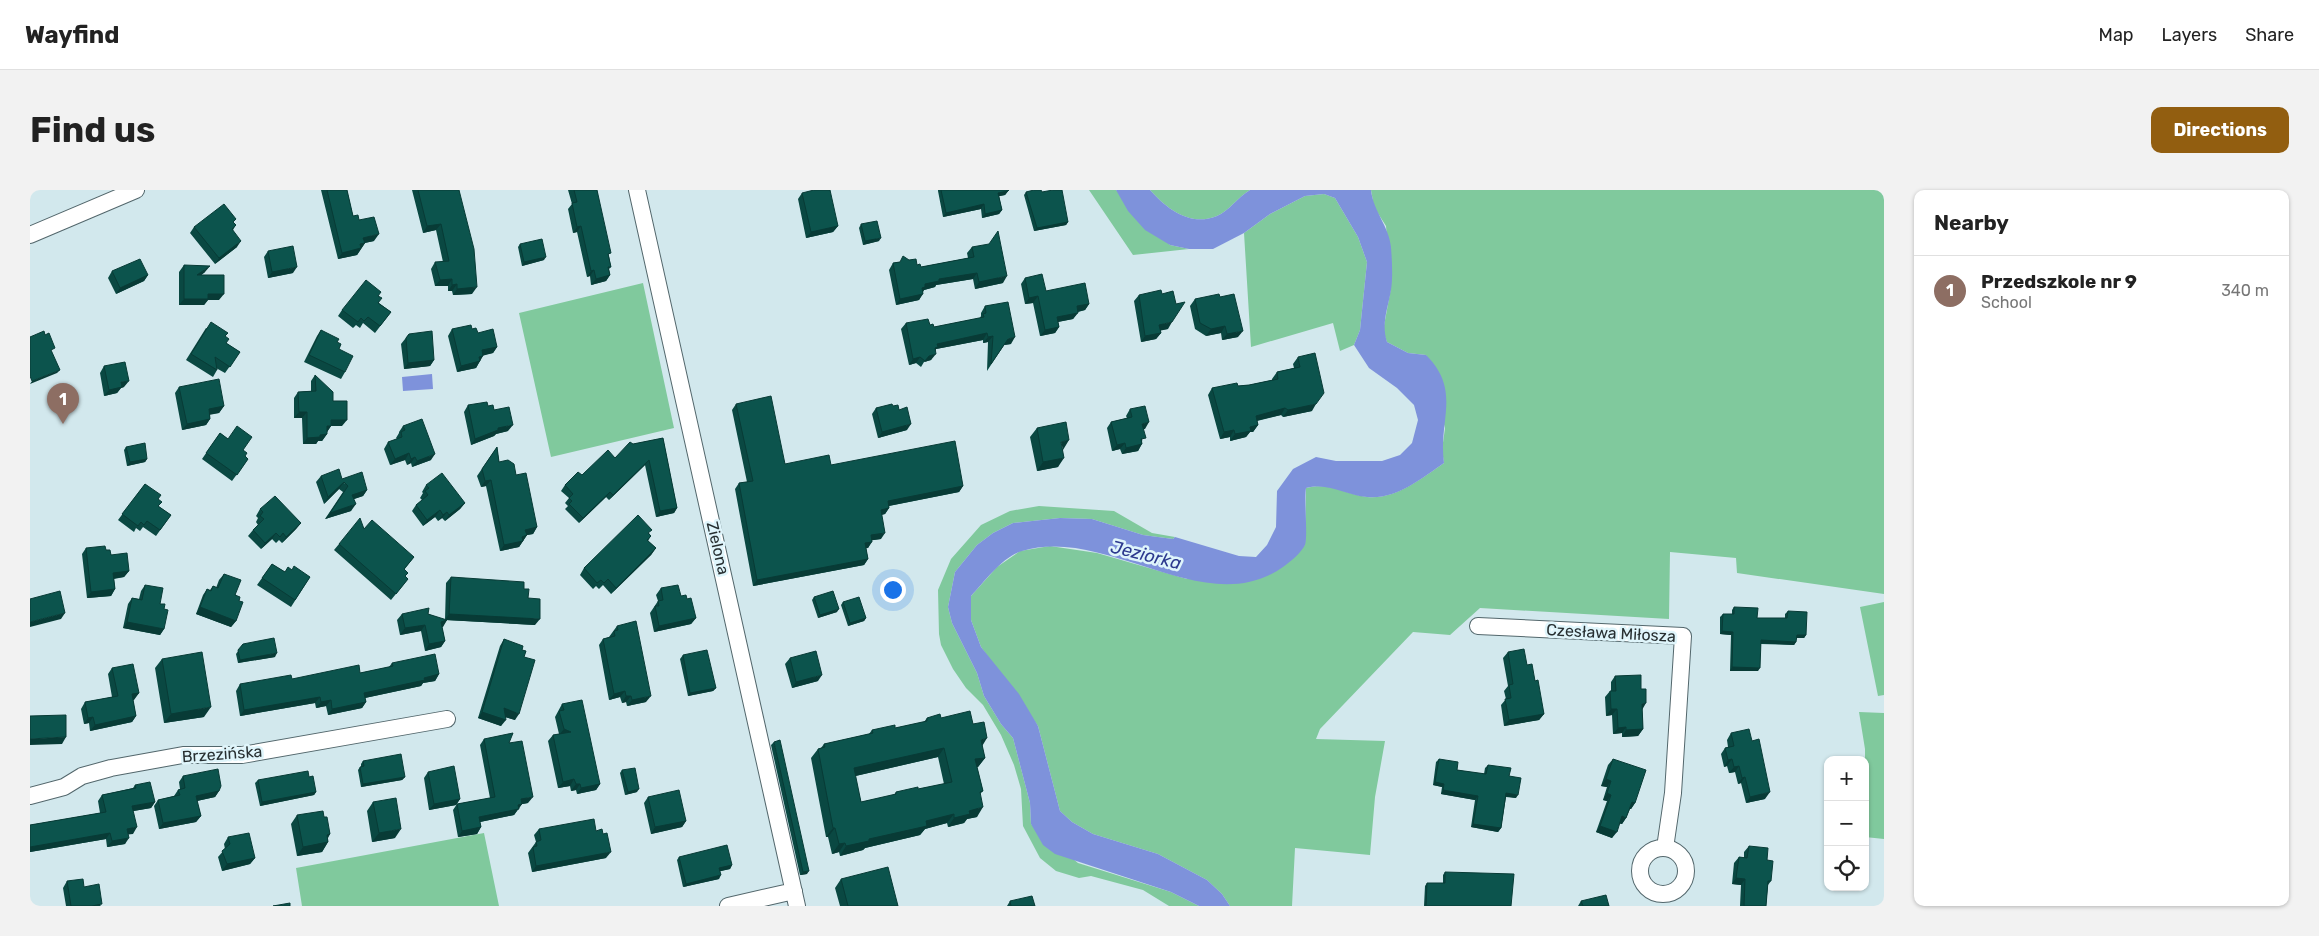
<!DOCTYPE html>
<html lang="en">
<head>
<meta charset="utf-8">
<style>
  body { margin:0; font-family:Rubik,sans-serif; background:#f2f2f2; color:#222 }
  .controls { position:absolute; right:15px; bottom:15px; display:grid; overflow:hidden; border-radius:10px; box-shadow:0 1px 4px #0004 }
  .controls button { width:45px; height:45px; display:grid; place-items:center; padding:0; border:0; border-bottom:1px solid #e0e0e0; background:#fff; color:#222; font:25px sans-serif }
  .you { position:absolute; left:862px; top:399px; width:18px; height:18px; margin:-12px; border:4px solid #fff; border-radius:50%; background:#1a73e8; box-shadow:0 0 0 8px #1a73e833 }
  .badge { display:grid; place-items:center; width:32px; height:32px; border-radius:50%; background:#925e10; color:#fff; font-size:16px; font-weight:700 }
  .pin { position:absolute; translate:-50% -41px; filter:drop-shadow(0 1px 2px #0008) }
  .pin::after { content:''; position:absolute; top:26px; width:18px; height:15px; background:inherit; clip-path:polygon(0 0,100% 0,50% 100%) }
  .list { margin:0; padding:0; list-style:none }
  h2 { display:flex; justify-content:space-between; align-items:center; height:65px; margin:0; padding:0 20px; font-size:21px }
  h2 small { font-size:16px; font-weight:400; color:#767676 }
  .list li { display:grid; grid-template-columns:32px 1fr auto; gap:15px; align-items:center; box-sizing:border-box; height:70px; padding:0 20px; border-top:1px solid #e0e0e0 }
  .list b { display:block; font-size:19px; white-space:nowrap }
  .list p { margin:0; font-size:16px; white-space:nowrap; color:#767676 }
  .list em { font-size:16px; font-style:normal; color:#767676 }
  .icon { flex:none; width:28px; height:28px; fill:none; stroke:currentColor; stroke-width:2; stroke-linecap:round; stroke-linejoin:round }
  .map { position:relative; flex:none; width:1854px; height:716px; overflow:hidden; border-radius:10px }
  header { display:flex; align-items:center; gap:30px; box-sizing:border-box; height:70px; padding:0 25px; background:#fff; border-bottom:1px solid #e0e0e0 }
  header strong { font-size:24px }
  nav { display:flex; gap:28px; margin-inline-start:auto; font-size:18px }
  .intro { display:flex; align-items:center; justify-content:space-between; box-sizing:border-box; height:120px; padding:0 30px }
  h1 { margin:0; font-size:35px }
  .button { padding:12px 22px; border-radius:10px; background:#925e10; color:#fff; font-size:18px; font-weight:700 }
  main { display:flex; gap:30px; padding:0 30px }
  aside { flex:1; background:#fff; border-radius:10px; box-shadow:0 1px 4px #0004 }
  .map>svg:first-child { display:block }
  .green { fill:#80c99d }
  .water { fill:#7e92db }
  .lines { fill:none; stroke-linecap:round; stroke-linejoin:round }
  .minor-casing { stroke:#53676c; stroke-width:18 }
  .minor { stroke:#fff; stroke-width:16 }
  .wall { fill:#0a4842; fill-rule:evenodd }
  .shaded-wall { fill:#083b36 }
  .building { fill:#0c544d; stroke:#083b36; fill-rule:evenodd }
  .labels { text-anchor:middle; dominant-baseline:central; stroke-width:5; stroke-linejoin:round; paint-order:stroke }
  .street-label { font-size:16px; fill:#272f31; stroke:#dff5fb }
  .water-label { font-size:18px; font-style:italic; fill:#2c398e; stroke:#dff5fb }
</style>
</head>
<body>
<header>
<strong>Wayfind</strong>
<nav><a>Map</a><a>Layers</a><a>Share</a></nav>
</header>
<div class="intro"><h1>Find us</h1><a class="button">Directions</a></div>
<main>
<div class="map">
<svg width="1854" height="716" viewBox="0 0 1854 716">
  <rect width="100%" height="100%" fill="#d2e8ed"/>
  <!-- green -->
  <path class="green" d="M 1059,0 L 1086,0 L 1140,55 L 1159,59 L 1103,65 Z
    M 1120,0 L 1220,0 C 1208,7 1199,21 1187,26 C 1160,37 1137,19 1120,0 Z
    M 1341,0 L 1854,0 L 1854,404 L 1707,383 L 1706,368 L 1640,362 L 1639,429 L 1450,418 L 1420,445 L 1383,442 L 1290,539 L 1286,549 L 1355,551 L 1345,607 L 1340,665 L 1265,658 L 1262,716 L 1200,716 L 1192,704 L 1177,690 L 1128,664 L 1063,644 L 1042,632 L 1030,621 L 1008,536 L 951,457 L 941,430 L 941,406 L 967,377 L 990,361 L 1020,356 L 1067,363 L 1157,389 L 1275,355 L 1276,298 C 1301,292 1314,304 1337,307 C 1365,310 1392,288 1414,273 L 1412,260 L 1415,238 L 1396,165 L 1378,163 L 1357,152 L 1353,141 L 1361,98 L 1356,36 L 1344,17 Z
    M 1294,4 L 1305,8 L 1328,47 L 1337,72 L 1330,140 L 1324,155 L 1310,161 L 1303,133 L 1221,157 L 1214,43 L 1240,24 L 1275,6 Z
    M 613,93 L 644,238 L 521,267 L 489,123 Z
    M 1009,316 L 1084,321 L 1122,343 L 1145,347 L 1143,349 L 1113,345 L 1062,329 L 1030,328 L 983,333 L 963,343 L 947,355 L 925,382 L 918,417 L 922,433 L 947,483 L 954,506 L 971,534 L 983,548 L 1000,613 L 1001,634 L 1048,673 L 1141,702 L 1169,716 L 1139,716 L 1113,700 L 1061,686 L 1049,688 L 1026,681 L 1010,668 L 993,636 L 991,599 L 984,575 L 971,545 L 953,515 L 936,498 L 923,479 L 911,455 L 909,444 L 908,400 L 921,369 L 951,335 L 980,321 Z
    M 1854,412 L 1854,505 L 1848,506 L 1830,417 Z
    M 1829,522 L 1854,523 L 1854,649 L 1835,647 L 1835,559 Z
    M 454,643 L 469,716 L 272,716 L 266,678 Z"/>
  <!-- water -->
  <path class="water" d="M 1086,0 L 1120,0 C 1137,19 1160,37 1187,26 C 1199,21 1208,7 1220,0 L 1341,0 C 1343,21 1359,36 1361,57 C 1362,71 1363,87 1361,100 C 1358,118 1351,134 1357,152 L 1378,163 L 1396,165 C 1432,201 1408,230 1414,273 C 1392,288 1366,310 1337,307 C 1315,305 1299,292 1276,298 C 1274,311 1278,346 1275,355 C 1271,363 1260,372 1253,377 C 1175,432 1077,335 992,361 C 972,367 955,391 941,406 L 941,430 L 951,457 L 989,504 L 1008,536 L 1030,621 L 1042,632 L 1063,644 L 1128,664 L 1177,690 L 1192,704 L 1200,716 L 1169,716 L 1141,702 L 1025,664 L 1013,655 L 1001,634 L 1000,613 L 983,548 L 971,534 L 954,506 L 947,483 L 922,433 L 918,417 L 925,382 L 947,355 L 963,343 L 983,333 L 1030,328 L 1062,329 L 1113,345 L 1143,349 L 1145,347 L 1209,366 L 1226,367 L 1237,355 L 1246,337 L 1247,301 L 1263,279 L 1286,267 L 1306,271 L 1352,271 L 1370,265 L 1382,253 L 1388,230 L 1384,215 L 1367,198 L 1339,178 L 1324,155 L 1330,140 L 1337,72 L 1328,47 L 1305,8 L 1294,4 L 1275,6 L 1240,24 L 1214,43 L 1183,59 L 1159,59 L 1140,55 L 1115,40 L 1098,21 Z
    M 402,184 L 403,199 L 373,201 L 372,187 Z"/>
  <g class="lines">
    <defs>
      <path id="minor" d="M 607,0 L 767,716
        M 0,45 L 106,0
        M 1448,436 L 1653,446 L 1643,603 L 1635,658
        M 0,606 L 34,597 L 52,586 L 81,578 L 153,565 L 212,565 L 417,529
        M1610 681a23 23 0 1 1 46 0a23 23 0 1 1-46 0Z
        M 698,716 L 764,701"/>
    </defs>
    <!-- minor casing -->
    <use href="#minor" class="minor-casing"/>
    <!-- minor -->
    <use href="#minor" class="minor"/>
  </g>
  <!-- wall -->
  <path class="wall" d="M 291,0 L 317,0 L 323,26 L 329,30 L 344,51 L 335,53 L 327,65 L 308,69 Z
    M 382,0 L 429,0 L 442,104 L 423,105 L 422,101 L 418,101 L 418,96 L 405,96 L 401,79 L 405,72 L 413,72 L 406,40 L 393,43 Z
    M 538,0 L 567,0 L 581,77 L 579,79 L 580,85 L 576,91 L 561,95 L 560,86 L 557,87 L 547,42 L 543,43 L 538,19 L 542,14 Z
    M 908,0 L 979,0 L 975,5 L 969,6 L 972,20 L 969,24 L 952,28 L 951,19 L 913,27 L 908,1 Z
    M 996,2 L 1012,2 L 1038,32 L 1036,35 L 1004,41 L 994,5 Z
    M 772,3 L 808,36 L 803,42 L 776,48 L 768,9 Z
    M 204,33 L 206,35 L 203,40 L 207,57 L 185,74 L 160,43 L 164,37 Z
    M 831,34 L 849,51 L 833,55 L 829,38 Z
    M 490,54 L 514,70 L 492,76 L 488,57 Z
    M 942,57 L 973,93 L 945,99 L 943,89 L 906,95 L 905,97 L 894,100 L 889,110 L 866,115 L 859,80 L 863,73 L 869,72 L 887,75 L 891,77 L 938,68 L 937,63 Z
    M 238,61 L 263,83 L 238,88 L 234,67 Z
    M 154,75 L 175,82 L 171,85 L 189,110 L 178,110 L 174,115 L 149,115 L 149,82 Z
    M 82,81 L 118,85 L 114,91 L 86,104 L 78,88 Z
    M 995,88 L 1016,101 L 1059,114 L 1055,120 L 1048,122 L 1043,129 L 1028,132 L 1029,137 L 1025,143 L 1010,146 L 1003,113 L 995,114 L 991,94 Z
    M 1109,105 L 1138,139 L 1130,140 L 1131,143 L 1126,149 L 1111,152 L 1104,111 Z
    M 349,106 L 349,113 L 361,122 L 345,143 L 333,133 L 330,138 L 326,135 L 323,138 L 308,126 L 312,120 Z
    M 1190,107 L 1208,147 L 1192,150 L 1191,143 L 1176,146 L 1165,139 L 1160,116 L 1165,109 Z
    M 955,116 L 981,154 L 974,155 L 957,181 L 958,152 L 953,153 L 953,150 L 906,159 L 901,170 L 894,172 L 891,177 L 886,173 L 879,175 L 871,139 L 876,133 L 900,135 L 904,137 L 950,128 L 951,126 L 951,123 Z
    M 176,138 L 195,146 L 196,153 L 210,162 L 195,183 L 186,178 L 187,180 L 183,187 L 156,170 Z
    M 422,139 L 442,139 L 467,157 L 463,163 L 453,165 L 446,178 L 427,182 L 418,146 Z
    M 291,140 L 307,152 L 315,182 L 311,189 L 274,172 L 287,146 Z
    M 379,144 L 404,170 L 400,176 L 374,179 L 371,154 Z
    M 1268,167 L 1282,221 L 1253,227 L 1251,225 L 1227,231 L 1228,235 L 1223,242 L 1220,242 L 1216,247 L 1200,251 L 1200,247 L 1190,249 L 1178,205 L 1182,198 L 1219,195 L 1242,190 L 1242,189 L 1247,182 L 1264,178 L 1263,174 Z
    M 74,176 L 94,197 L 91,198 L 87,203 L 74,206 L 70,183 Z
    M 285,185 L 303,211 L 312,236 L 301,236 L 297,242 L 297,244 L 292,251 L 288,251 L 286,254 L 273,254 L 272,228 L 264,228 L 264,208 L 268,202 L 281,201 L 281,191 Z
    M 149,197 L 194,216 L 189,223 L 180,224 L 180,229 L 176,235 L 152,240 L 145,203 Z
    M 706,214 L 755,274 L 801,275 L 933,296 L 929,302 L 859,316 L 859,318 L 855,324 L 851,325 L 851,349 L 842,350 L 838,358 L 836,358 L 838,369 L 834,375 L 723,396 L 705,299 L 709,293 L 717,292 L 702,220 Z
    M 438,215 L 458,216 L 464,220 L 478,241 L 466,244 L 464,246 L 441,255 L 434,222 Z
    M 863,216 L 869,220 L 877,240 L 848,248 L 842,224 L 846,218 Z
    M 1100,219 L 1115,239 L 1113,239 L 1112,253 L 1108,261 L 1092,264 L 1090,259 L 1082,261 L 1077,238 L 1081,232 L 1097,228 L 1096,226 Z
    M 373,236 L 401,270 L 382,277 L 381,273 L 377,275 L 375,270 L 360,275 L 354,259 L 358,252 L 367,249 L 366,248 L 369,243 L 369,242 Z
    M 1007,238 L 1033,259 L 1028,277 L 1007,281 L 1000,247 Z
    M 190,243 L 213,260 L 215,266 L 218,269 L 202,291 L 172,269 Z
    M 633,248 L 647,318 L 644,323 L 626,327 L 615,275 L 579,310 L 576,307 L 549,333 L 535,319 L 538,316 L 535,313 L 539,308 L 531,301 L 535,295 L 552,285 L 585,268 L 603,254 Z
    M 96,257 L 117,269 L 115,272 L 97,276 L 94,260 Z
    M 467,257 L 469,272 L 486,285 L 507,337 L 503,344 L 497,345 L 489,357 L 470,361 L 456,296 L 451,297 L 447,286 Z
    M 291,286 L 337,300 L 333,306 L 324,309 L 321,321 L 295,329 L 313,302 L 309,299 L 294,314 L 286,292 Z
    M 115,294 L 128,309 L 128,316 L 141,325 L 126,346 L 113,337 L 110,341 L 106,338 L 104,342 L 88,330 Z
    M 396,295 L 435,313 L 430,319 L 415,331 L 412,328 L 408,331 L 405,327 L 393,336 L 382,321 L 386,315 L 392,310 L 390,308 L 393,303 L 392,302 Z
    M 230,319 L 271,333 L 266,339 L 252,353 L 249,350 L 246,353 L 242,349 L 231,359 L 218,346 L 223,340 L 228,335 L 226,332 L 228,328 L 226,326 Z
    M 334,339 L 384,367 L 374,380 L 378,383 L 375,386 L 378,389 L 361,410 L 304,360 L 309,354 Z
    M 619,343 L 621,346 L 618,351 L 626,358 L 621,365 L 581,404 L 573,395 L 569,399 L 566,396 L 563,399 L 550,385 L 554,378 Z
    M 56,358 L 76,360 L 99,381 L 94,387 L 84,389 L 85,399 L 81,406 L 57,408 L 52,364 Z
    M 242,374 L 255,382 L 262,380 L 280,387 L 261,417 L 227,395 Z
    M 194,384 L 209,411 L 206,431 L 201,437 L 166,424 L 173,405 L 177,399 L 180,400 L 183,396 L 186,398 L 189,390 Z
    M 421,387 L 494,399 L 498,408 L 505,435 L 417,430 L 412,437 L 415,451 L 411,457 L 395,461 L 391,441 L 370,445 L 367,430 L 372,424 L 398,424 L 415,430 L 416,393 Z
    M 115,395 L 134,419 L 134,439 L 130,445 L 93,438 L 98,414 L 102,408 L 109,409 L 111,401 Z
    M 631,398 L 651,406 L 657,409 L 666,428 L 661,434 L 624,442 L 620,423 L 628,411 L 626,405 Z
    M 784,407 L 807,422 L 788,428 L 782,410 Z
    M 813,412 L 836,428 L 834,431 L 818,436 L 811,415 Z
    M 1704,417 L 1727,428 L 1755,428 L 1755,424 L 1758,421 L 1776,445 L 1774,448 L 1766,448 L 1766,452 L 1764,455 L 1731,454 L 1728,481 L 1700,481 L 1701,445 L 1690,444 L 1690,427 L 1693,424 L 1702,424 L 1702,420 Z
    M 587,436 L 616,512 L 597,516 L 596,512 L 592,513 L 590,507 L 579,510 L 569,455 L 573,449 L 579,447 Z
    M 474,449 L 492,460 L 494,467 L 485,530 L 475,527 L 471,536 L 448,528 L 470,456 Z
    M 213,454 L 245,467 L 208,473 L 206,464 Z
    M 1478,462 L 1497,475 L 1505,491 L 1514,524 L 1509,530 L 1474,536 L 1471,515 L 1476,509 L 1474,501 L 1478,496 L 1473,468 Z
    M 653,465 L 686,498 L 683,501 L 658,506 L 650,469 Z
    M 760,468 L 788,491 L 762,498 L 755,474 Z
    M 132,469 L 174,527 L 134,533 L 125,478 Z
    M 362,473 L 409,484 L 405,491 L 393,493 L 391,496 L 335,508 L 336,512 L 332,518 L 298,525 L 296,516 L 286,518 L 285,513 L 210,526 L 206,501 L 210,494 L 262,489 L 330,483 L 359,477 Z
    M 82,478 L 109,503 L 103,510 L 106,526 L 102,532 L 60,541 L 59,533 L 54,534 L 51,519 L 55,512 L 82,507 L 78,484 Z
    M 1585,486 L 1612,520 L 1613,539 L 1608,546 L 1592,547 L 1592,543 L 1583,544 L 1582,525 L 1576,526 L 1575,507 L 1580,501 L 1581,501 L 1581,492 Z
    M 532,514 L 570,594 L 566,600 L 547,604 L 546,600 L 541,601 L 540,596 L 528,598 L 518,551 L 523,545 L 529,544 L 525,527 Z
    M 897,528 L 911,528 L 943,534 L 952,556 L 955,568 L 948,577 L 947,577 L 953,601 L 950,604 L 947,627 L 937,629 L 934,633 L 918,637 L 917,633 L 895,639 L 890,645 L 835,658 L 833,660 L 810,666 L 809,662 L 802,664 L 798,647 L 796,647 L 781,568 L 788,559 L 791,558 L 794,554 L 839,544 L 842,540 L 865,538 L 894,532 ZM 908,567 L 914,594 L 888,599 L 866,602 L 864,605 L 831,612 L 825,586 Z
    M 1701,543 L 1735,609 L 1716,613 L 1711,593 L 1708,594 L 1705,582 L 1699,583 L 1697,576 L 1694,577 L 1691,564 L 1695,558 L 1698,557 L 1697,550 Z
    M 454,549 L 479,553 L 498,613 L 492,614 L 484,625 L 450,632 L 451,637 L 447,644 L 428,647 L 423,620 L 427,614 L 460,608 L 450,555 Z
    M 744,552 L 777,684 L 770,685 L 741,555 Z
    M 1409,569 L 1427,580 L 1454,584 L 1455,578 L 1458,575 L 1479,586 L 1486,608 L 1476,607 L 1471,638 L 1468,642 L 1441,637 L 1445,610 L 1411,604 L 1412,597 L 1403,595 L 1406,572 Z
    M 1583,569 L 1605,613 L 1601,619 L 1600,619 L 1596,628 L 1592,634 L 1589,633 L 1582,648 L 1566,642 L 1577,611 L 1573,610 L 1577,597 L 1571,596 L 1578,575 Z
    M 333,571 L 375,587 L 372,590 L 331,597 L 328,580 L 330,577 L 331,577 L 331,574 Z
    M 592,580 L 607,602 L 595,605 L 590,583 Z
    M 398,582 L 430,609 L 426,615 L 399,620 L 394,588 Z
    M 153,586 L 189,601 L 185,607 L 167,611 L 171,626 L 166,632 L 129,639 L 124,616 L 128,610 L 144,606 L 148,600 L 150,599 L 149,592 Z
    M 279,587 L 286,602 L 284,605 L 230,616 L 225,593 L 228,590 Z
    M 105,595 L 125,612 L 121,618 L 103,621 L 103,644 L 98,644 L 95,654 L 77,657 L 76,649 L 0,662 L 0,635 L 70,623 L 68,611 L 72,605 L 103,598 Z
    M 618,607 L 656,631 L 652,637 L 621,644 L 614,613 Z
    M 343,612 L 365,648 L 342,652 L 337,621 Z
    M 267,625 L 294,627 L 300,644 L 298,648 L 298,652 L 292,662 L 267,666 L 261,634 Z
    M 509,639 L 566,641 L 573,644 L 576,668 L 502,682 L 498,663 L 506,652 L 504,645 Z
    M 198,647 L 225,668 L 220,674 L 192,681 L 188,667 L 195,659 L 194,654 Z
    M 1719,656 L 1737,670 L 1741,691 L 1738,695 L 1736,716 L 1710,716 L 1711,695 L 1702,694 L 1704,673 L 1709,667 L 1714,668 L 1714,662 Z
    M 649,667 L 702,675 L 700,679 L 690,681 L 689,689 L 653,697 L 647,670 Z
    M 1415,682 L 1481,716 L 1394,716 L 1395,696 L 1397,693 L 1413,693 L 1413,685 Z
    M 811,689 L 868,716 L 810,716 L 805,698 Z
    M 37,691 L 54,697 L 71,716 L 36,716 L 33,698 Z
    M 980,711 L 1005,716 L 977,716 Z
    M 1551,711 L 1579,716 L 1548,716 Z"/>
  <!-- shaded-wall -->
  <path class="shaded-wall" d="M 978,1 L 975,5 L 965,7 L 968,3 Z
    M 954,14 L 951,19 L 913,27 L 916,23 Z
    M 972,20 L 969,24 L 952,28 L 955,24 Z
    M 1038,32 L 1036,35 L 1004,41 L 1007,38 Z
    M 411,34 L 406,40 L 393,43 L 397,36 Z
    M 551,36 L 547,42 L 543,43 L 547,37 Z
    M 808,36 L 803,42 L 776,48 L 781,42 Z
    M 349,44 L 344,51 L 329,54 L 333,48 Z
    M 851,48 L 849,51 L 833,55 L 835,51 Z
    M 211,51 L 207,57 L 185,74 L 189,68 Z
    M 335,53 L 327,65 L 308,69 L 312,63 L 330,54 Z
    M 516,67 L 514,70 L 492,76 L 494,72 Z
    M 180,76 L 175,82 L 163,92 L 167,85 Z
    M 267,77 L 263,83 L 238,88 L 242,82 Z
    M 564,80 L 560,86 L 557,87 L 561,81 Z
    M 947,83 L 943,89 L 906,95 L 905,97 L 894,100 L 891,104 L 887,104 L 895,94 L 909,89 Z
    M 118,85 L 114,91 L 86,104 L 90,98 Z
    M 580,85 L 576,91 L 561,95 L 566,89 Z
    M 977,86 L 973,93 L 945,99 L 949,92 Z
    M 422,89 L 418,96 L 405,96 L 410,90 Z
    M 427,94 L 422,101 L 418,101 L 422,95 Z
    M 447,97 L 442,104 L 423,105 L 427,99 Z
    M 178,104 L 194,104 L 189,110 L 178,110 L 174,115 L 149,115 L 154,109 Z
    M 893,104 L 889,110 L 866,115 L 870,109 Z
    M 1008,106 L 1003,113 L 995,114 L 999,108 Z
    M 1059,114 L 1055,120 L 1042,123 L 1047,116 Z
    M 1048,123 L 1043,129 L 1022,133 L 1027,127 Z
    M 1142,132 L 1138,139 L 1124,142 L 1129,135 Z
    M 1195,136 L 1191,143 L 1176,146 L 1181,139 Z
    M 1029,137 L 1025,143 L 1010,146 L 1015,140 Z
    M 1213,141 L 1208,147 L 1192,150 L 1197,144 Z
    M 957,143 L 953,150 L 906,159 L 903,163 L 900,164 L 907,154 Z
    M 1131,143 L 1126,149 L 1111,152 L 1115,146 Z
    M 963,146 L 958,152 L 953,153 L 958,147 Z
    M 985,147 L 981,154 L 974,155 L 978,149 Z
    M 467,157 L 463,163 L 448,167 L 452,160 Z
    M 906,164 L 901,170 L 894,172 L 899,166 Z
    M 453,166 L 446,178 L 427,182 L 431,176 L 449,167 Z
    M 890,167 L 886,173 L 879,175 L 883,169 Z
    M 404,170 L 400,176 L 374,179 L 378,173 Z
    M 30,180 L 27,183 L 0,194 L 2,191 Z
    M 99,191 L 94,197 L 91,198 L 87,203 L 74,206 L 79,200 L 91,192 Z
    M 1286,214 L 1282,221 L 1253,227 L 1258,220 Z
    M 194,216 L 189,223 L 174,226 L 179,219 Z
    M 1255,218 L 1251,225 L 1221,232 L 1226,226 Z
    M 269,222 L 277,222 L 272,228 L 264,228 Z
    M 180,229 L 176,235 L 152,240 L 157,234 Z
    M 301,230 L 317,230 L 312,236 L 301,236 L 297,242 L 292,242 Z
    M 1119,232 L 1115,239 L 1108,240 L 1112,234 Z
    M 881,234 L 877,240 L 848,248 L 852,242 Z
    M 483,235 L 478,241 L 466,244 L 464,246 L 441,255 L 445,249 L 468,238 Z
    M 1228,235 L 1223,242 L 1220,242 L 1216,247 L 1200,251 L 1205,244 L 1220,237 Z
    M 1204,240 L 1200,247 L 1190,249 L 1194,242 Z
    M 297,244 L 292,251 L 288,251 L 286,254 L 273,254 L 277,248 L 290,245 Z
    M 1039,250 L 1033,260 L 1031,252 Z
    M 1095,253 L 1090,259 L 1082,261 L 1087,255 Z
    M 1112,254 L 1108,261 L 1092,264 L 1096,258 Z
    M 379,263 L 375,270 L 360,275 L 365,269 Z
    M 405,264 L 401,270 L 382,277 L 387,271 Z
    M 385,267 L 381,273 L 377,275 L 381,269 Z
    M 1034,268 L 1028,277 L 1007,281 L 1013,272 Z
    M 117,269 L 115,272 L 97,276 L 100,272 Z
    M 619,270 L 615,275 L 579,310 L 583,305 Z
    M 461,290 L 456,296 L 451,297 L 455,291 Z
    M 314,292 L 309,299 L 294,314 L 298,307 Z
    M 933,296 L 929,302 L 853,317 L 858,311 Z
    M 337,300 L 333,306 L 318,311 L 322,305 Z
    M 580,302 L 576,307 L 549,333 L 553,328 Z
    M 435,313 L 430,319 L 415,331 L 419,325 Z
    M 326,314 L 321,321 L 295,329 L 300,323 Z
    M 647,318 L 644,323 L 626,327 L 630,321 Z
    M 859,318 L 855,324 L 846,326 L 851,320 Z
    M 410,320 L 405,327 L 393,336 L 397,330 Z
    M 417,322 L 412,328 L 408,331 L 413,325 Z
    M 271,333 L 266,339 L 252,353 L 256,347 Z
    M 507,337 L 503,344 L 491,346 L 495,340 Z
    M 246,343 L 242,349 L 231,359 L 235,353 Z
    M 855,343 L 851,349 L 837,351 L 841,345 Z
    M 497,345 L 489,357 L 470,361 L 474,355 L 492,347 Z
    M 842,352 L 838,358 L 831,359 L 835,353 Z
    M 626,358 L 621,365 L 581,404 L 586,398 Z
    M 838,369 L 834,375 L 723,396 L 727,390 Z
    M 99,381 L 94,387 L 79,389 L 83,383 Z
    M 85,399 L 81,406 L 57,408 L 61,402 Z
    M 170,417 L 206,431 L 201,437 L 166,424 Z
    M 809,419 L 807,422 L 788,428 L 790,425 Z
    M 35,423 L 31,429 L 0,437 L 0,432 Z
    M 419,424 L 510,429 L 505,435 L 415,430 Z
    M 666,428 L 661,434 L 624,442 L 629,436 Z
    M 836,428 L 834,431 L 818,436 L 820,433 Z
    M 417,430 L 413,437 L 407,438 L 411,432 Z
    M 97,432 L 134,439 L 130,445 L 93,438 Z
    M 395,435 L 391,441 L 370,445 L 375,438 Z
    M 1692,441 L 1703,442 L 1701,445 L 1690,444 Z
    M 1767,445 L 1776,445 L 1774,448 L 1764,448 Z
    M 1731,450 L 1766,452 L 1764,455 L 1729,453 Z
    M 415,451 L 411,457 L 395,461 L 399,454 Z
    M 247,463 L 245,467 L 208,473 L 210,470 Z
    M 1702,477 L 1730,478 L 1728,481 L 1700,481 Z
    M 409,484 L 405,491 L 393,493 L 391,496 L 330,509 L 334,503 Z
    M 792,485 L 788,491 L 762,498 L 766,492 Z
    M 686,498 L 683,501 L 658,506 L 660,503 Z
    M 595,501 L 590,507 L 579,510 L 584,504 Z
    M 109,503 L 104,510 L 98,511 L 102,504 Z
    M 596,506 L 601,506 L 596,512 L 592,513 Z
    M 621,506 L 616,512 L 597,516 L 602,510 Z
    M 290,507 L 285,513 L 210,526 L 214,520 Z
    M 301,510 L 296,516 L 286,518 L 291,512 Z
    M 336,512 L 332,518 L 298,525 L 302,519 Z
    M 1616,513 L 1612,520 L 1612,514 Z
    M 181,517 L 174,527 L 134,533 L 141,524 Z
    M 474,518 L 489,524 L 485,530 L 469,525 Z
    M 1581,519 L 1587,519 L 1582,525 L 1576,526 Z
    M 452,522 L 476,530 L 471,536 L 448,528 Z
    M 1514,524 L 1509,530 L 1474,536 L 1479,530 Z
    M 106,526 L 102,532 L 60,541 L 65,535 Z
    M 63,527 L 59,533 L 54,534 L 58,528 Z
    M 1596,537 L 1592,543 L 1583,544 L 1588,538 Z
    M 534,539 L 541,542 L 529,545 Z
    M 1613,539 L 1608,546 L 1592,547 L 1596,540 Z
    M 36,547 L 32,554 L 0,555 L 0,549 Z
    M 957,548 L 951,558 L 951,550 Z
    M 914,558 L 908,567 L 817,588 L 824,578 Z
    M 955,568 L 948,577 L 939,579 L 945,569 Z
    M 1702,569 L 1697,576 L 1694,577 L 1698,570 Z
    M 1709,576 L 1705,582 L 1699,583 L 1704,577 Z
    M 375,587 L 372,590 L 331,597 L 333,594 Z
    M 1715,587 L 1711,593 L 1708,594 L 1712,588 Z
    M 544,589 L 540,596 L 528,598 L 533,592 Z
    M 1576,589 L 1581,591 L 1577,597 L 1571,596 Z
    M 1405,592 L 1414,594 L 1412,597 L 1403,595 Z
    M 546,594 L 550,594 L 546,600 L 541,601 Z
    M 570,594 L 566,600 L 547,604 L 551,598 Z
    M 609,599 L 607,602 L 595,605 L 598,602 Z
    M 1413,600 L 1448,606 L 1445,610 L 1411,604 Z
    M 189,601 L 185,607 L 162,612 L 166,606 Z
    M 286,602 L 284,605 L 230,616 L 232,612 Z
    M 1740,602 L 1735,609 L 1716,613 L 1720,607 Z
    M 1476,603 L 1488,605 L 1486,608 L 1474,606 Z
    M 1577,603 L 1581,605 L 1577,611 L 1573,610 Z
    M 503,607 L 498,613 L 487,615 L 491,609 Z
    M 430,609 L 426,615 L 399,620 L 404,614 Z
    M 125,612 L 121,618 L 98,622 L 102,616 Z
    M 1602,612 L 1605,613 L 1601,619 L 1598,618 Z
    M 492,614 L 484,625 L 445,633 L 449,627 Z
    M 953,617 L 947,627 L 937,629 L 934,633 L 918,637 L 924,628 L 939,621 Z
    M 924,624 L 917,633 L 895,639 L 890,645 L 835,658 L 833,660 L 810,666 L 816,656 L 896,631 Z
    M 171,626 L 166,632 L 129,639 L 133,633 Z
    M 1592,626 L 1596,628 L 1592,634 L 1587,633 Z
    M 656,631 L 652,637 L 621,644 L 625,637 Z
    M 1443,634 L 1471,638 L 1468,642 L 1441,637 Z
    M 1570,636 L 1587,642 L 1582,648 L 1566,642 Z
    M 107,637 L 103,644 L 93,645 L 97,639 Z
    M 451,637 L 447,644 L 428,647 L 432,641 Z
    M 803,638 L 805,638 L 798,647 L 796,647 Z
    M 371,639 L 365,648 L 342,652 L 349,643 Z
    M 80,643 L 76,649 L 0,662 L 0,657 Z
    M 300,644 L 294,653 L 298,652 L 292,662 L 267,666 L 273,657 L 297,645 Z
    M 99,648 L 95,654 L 77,657 L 82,651 Z
    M 815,653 L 809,662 L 802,664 L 809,654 Z
    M 581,662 L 576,668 L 502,682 L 506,676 Z
    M 225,668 L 220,674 L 192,681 L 197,674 Z
    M 702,675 L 700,679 L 687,682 L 689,678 Z
    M 779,681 L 777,684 L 770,685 L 773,682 Z
    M 691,685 L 689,689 L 653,697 L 656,694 Z
    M 1706,688 L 1715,689 L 1711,695 L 1702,694 Z"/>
  <!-- building -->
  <path class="building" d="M 297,0 L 317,0 L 323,26 L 328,25 L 329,30 L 344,27 L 349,44 L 333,48 L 335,53 L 330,54 L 331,58 L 312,63 Z
    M 388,0 L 429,0 L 444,59 L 447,97 L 427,99 L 427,94 L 422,95 L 422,89 L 410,90 L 405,72 L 419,71 L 411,34 L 397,36 Z
    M 544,0 L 567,0 L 581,63 L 578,64 L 581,77 L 578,77 L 580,85 L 566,89 L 564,80 L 561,81 L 551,36 L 547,37 L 542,13 L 547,12 Z
    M 784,0 L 800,0 L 808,36 L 781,42 L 772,3 Z
    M 911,0 L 979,0 L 978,1 L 968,3 L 972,20 L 955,24 L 954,14 L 916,23 Z
    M 1004,0 L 1011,0 L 1012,2 L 1023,0 L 1032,0 L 1038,32 L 1007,38 L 996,2 Z
    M 194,14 L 206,29 L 203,32 L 206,35 L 202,39 L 211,51 L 189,68 L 164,37 Z
    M 847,31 L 851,48 L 835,51 L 831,34 Z
    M 968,41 L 977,86 L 949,92 L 947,83 L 909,89 L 909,91 L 895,94 L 895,97 L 892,98 L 893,104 L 870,109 L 863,73 L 870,72 L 873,66 L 879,70 L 886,69 L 887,75 L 890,74 L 891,77 L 944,67 L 942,57 L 959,54 Z
    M 512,49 L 516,67 L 494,72 L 490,54 Z
    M 263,56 L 267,77 L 242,82 L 238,61 Z
    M 110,69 L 118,85 L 90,98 L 82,81 Z
    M 154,75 L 180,76 L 167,85 L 194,85 L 194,104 L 178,104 L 178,109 L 154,109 Z
    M 1012,84 L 1016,101 L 1055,93 L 1059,114 L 1047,116 L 1048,123 L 1027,127 L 1029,137 L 1015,140 L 1008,106 L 999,108 L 995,88 Z
    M 336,90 L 351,102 L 348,106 L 352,108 L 348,113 L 361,122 L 350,136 L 338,127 L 334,131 L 331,128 L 328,132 L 312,120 Z
    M 1131,100 L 1132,104 L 1143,101 L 1146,114 L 1155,112 L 1142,132 L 1129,135 L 1131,143 L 1115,146 L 1109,105 Z
    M 1189,104 L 1190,107 L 1204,104 L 1213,141 L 1197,144 L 1195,136 L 1181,139 L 1170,133 L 1165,109 Z
    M 978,112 L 985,147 L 978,149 L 961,174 L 963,146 L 958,147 L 957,143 L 907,154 L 908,157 L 905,158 L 906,164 L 899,166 L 895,171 L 890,167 L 883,169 L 876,133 L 898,129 L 900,135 L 903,134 L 904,137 L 954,127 L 953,124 L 956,123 L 955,116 Z
    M 181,132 L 198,143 L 195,146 L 199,149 L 196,153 L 210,162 L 200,177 L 185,167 L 187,180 L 161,164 Z
    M 441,135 L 442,139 L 446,138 L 448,143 L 463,139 L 467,157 L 452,160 L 453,166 L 449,167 L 450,171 L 431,176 L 422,139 Z
    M 291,140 L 309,149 L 307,152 L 311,154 L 309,159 L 323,166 L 315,182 L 279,165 Z
    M 14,141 L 15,145 L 19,143 L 25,158 L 21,160 L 30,180 L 2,191 L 0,186 L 0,147 Z
    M 402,141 L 404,170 L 378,173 L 376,148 L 379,144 Z
    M 1285,163 L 1294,203 L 1286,214 L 1258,220 L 1255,218 L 1226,226 L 1228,235 L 1220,237 L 1221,241 L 1205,244 L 1204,240 L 1194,242 L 1182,198 L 1207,193 L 1208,196 L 1219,195 L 1248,189 L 1247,182 L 1270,177 L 1268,167 Z
    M 95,172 L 99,191 L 91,192 L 92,197 L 79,200 L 74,176 Z
    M 285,185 L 303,202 L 303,211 L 317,211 L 317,230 L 301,230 L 301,236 L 297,236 L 297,244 L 290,245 L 290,247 L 277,248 L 277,222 L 269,222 L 268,202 L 286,201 Z
    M 189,189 L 194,216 L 179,219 L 180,229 L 157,234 L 149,197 Z
    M 741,206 L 755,274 L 799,265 L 801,275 L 925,251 L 933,296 L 858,311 L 859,318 L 851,320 L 855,343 L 841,345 L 842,352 L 835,353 L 838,369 L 727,390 L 709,293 L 723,291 L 706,214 Z
    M 457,212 L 458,216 L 463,215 L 464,220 L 479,217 L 483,235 L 468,238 L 468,240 L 445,249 L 438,215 Z
    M 862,214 L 863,216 L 868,215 L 869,220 L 877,217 L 881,234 L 852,242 L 846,218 Z
    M 1115,216 L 1119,232 L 1112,234 L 1116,248 L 1111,249 L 1112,254 L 1096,258 L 1095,253 L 1087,255 L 1081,232 L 1102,227 L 1100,219 Z
    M 392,229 L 405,264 L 387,271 L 385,267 L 381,269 L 379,263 L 365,269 L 358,252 L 372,247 L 371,242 L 375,240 L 373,236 Z
    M 1036,232 L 1039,250 L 1031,252 L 1034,268 L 1013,272 L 1007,238 Z
    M 207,236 L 222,247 L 213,260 L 217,263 L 215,266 L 218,269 L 207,285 L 176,263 L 190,243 L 198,249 Z
    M 633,248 L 647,318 L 630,321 L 619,270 L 583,305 L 580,302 L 553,328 L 539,314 L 542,311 L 539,308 L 543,304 L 535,295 L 548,282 L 552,285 L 578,260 L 585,268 L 600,252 L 603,254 Z
    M 115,253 L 117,269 L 100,272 L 96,257 Z
    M 467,257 L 469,272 L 478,270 L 484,274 L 486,285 L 496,283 L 507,337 L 495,340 L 497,345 L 492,347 L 493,351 L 474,355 L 461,290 L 455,291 L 452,279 Z
    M 309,279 L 312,289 L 332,282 L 337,300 L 322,305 L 326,314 L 300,323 L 318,296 L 314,292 L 298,307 L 291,286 Z
    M 412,283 L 435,313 L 419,325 L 417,322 L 413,325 L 410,320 L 397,330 L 386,315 L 398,305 L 395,301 L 399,298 L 396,295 Z
    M 115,294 L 131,305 L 128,309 L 132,312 L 128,316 L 141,325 L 130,340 L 117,331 L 114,335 L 111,332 L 108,336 L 92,324 Z
    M 245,306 L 271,333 L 256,347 L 253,343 L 250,347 L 246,343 L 235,353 L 223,340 L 234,329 L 230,326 L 233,322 L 230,319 Z
    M 608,325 L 622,340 L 618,343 L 621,346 L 617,350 L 626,358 L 586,398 L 578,389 L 574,393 L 571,390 L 567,393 L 554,378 Z
    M 330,328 L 334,339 L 342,330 L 384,367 L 374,379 L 378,383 L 375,386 L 378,389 L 366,404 L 309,354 Z
    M 75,356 L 76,360 L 80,360 L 81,365 L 97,363 L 99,381 L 83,383 L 85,399 L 61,402 L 56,358 Z
    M 242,374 L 255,382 L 258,377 L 262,380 L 264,376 L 280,387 L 265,410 L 232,388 Z
    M 194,384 L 211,390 L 205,405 L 210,407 L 209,411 L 213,412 L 206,431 L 170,417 L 177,399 L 181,401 L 183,396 L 188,398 Z
    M 421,387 L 494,392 L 494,399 L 499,399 L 498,408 L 510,409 L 510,429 L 419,424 Z
    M 115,395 L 133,398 L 130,414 L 135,414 L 134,419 L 138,420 L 134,439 L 97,432 L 102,408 L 112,410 Z
    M 648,395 L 651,406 L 656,405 L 657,409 L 661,408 L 666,428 L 629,436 L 625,416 L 629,416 L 628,411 L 633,410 L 631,398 Z
    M 30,401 L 35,423 L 0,432 L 0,409 Z
    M 803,401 L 809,419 L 790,425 L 784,407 Z
    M 829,407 L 836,428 L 820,433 L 813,412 Z
    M 1704,417 L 1728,418 L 1727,428 L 1757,428 L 1758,421 L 1777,422 L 1776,445 L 1767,445 L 1766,452 L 1731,450 L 1730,478 L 1702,477 L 1703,442 L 1692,441 L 1693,424 L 1704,424 Z
    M 399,418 L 398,424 L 417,430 L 411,432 L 415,451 L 399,454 L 395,435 L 375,438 L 372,424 Z
    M 606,431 L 621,506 L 602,510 L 601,506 L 596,506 L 595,501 L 584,504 L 573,449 L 585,446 L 584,441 L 588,440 L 587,436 Z
    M 244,448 L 247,463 L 210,470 L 208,460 L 213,454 Z
    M 474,449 L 493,456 L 492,460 L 496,461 L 494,467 L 505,470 L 489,524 L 474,518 L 476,530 L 452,522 Z
    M 1494,459 L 1497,475 L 1502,474 L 1505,491 L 1508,490 L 1514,524 L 1479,530 L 1475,509 L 1481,508 L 1479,495 L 1483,494 L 1478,462 Z
    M 677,460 L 686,498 L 660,503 L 653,465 Z
    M 786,461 L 792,485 L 766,492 L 760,468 Z
    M 172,462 L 181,517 L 141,524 L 132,469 Z
    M 405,464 L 409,484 L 394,488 L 395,490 L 334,503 L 336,512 L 302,519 L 301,510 L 291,512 L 290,507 L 214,520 L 210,494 L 261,485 L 262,489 L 329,475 L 330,483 L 363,476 L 362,473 Z
    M 103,474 L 109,503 L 102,504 L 106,526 L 65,535 L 63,527 L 58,528 L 55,512 L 88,506 L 82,478 Z
    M 1611,485 L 1611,499 L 1616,499 L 1616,513 L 1612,514 L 1613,539 L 1596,540 L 1596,537 L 1588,538 L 1587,519 L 1581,519 L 1580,501 L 1586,501 L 1585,486 Z
    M 552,510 L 570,594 L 551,598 L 550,594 L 546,594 L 544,589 L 533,592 L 523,545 L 541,542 L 534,539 L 529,521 L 534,520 L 532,514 Z
    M 940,521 L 943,534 L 954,532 L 957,548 L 951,550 L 955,568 L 945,569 L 953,601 L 950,602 L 953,617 L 939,621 L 940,624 L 924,628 L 924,624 L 896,631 L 897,636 L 839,649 L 839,651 L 816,656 L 815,653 L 809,654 L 805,638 L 803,638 L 788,559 L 795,557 L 794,554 L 843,543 L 842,540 L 865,535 L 865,538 L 897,531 L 897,528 L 910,524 L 911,528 ZM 914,558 L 922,592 L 888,599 L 888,597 L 866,602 L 866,604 L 831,612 L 824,578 Z
    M 36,525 L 36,547 L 0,549 L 0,526 Z
    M 1719,539 L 1722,551 L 1729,549 L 1740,602 L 1720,607 L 1715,587 L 1712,588 L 1709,576 L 1704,577 L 1702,569 L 1698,570 L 1695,558 L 1704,556 L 1701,543 Z
    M 483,543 L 479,553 L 492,551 L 503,607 L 491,609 L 492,614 L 488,615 L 489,619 L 449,627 L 451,637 L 432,641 L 427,614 L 465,607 L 454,549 Z
    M 750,550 L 779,681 L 773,682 L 744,552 Z
    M 371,564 L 375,587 L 333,594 L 330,577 L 334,576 L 333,571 Z
    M 1409,569 L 1428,572 L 1427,580 L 1456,584 L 1458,575 L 1481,578 L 1479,586 L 1491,588 L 1488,605 L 1476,603 L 1471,638 L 1443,634 L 1448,606 L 1413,600 L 1414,594 L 1405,592 Z
    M 1583,569 L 1616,580 L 1605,613 L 1602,612 L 1596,628 L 1592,626 L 1587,642 L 1570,636 L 1581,605 L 1577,603 L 1581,591 L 1576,589 Z
    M 424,576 L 430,609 L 404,614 L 398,582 Z
    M 605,578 L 609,599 L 598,602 L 592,580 Z
    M 188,579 L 191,596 L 189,601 L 166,606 L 171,626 L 133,633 L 128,610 L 150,605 L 148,600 L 155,598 L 153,586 Z
    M 278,581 L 279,587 L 283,586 L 286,602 L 232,612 L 228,590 Z
    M 120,592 L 125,612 L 102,616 L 107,637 L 97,639 L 99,648 L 82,651 L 80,643 L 0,657 L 0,635 L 76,622 L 72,605 L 106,598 L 105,595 Z
    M 649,600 L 656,631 L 625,637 L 618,607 Z
    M 366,608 L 371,639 L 349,643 L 343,612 Z
    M 293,621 L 294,627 L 297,627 L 300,644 L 297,645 L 298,652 L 273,657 L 267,625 Z
    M 564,629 L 566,641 L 572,639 L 573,644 L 577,643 L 581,662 L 506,676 L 503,657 L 507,656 L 506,652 L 511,650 L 509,639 Z
    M 219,643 L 225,668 L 197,674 L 192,661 L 200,654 L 198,647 Z
    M 697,655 L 702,675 L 689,678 L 691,685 L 656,694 L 649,667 Z
    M 1719,656 L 1738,658 L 1737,670 L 1743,671 L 1741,691 L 1738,691 L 1736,716 L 1714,716 L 1715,689 L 1706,688 L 1709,667 L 1717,668 Z
    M 858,677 L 868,716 L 818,716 L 811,689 Z
    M 1415,682 L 1484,684 L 1481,716 L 1396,716 L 1397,693 L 1415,693 Z
    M 53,689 L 54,697 L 69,694 L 72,714 L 62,716 L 41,716 L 37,691 Z
    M 1576,705 L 1579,716 L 1553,716 L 1551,711 Z
    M 1002,706 L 1005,716 L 981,716 L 980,711 Z
    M 260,713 L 260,716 L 243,716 Z"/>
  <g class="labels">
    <!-- street labels -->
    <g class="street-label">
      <text transform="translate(688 358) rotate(77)">Zielona</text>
      <text transform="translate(1581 443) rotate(3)">Czesława Miłosza</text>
      <text transform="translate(192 564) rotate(-4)">Brzezińska</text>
    </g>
    <!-- water labels -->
    <g class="water-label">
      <text transform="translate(1116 365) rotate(14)">Jeziorka</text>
    </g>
  </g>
</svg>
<div class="controls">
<button>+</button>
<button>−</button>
<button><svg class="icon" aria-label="locate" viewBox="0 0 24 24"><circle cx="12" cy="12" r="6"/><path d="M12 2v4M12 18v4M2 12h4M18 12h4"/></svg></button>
</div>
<div class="you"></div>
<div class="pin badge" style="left:33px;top:234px;background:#8d6e63">1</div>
</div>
<aside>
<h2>Nearby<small></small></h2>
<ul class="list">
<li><span class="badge" style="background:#8d6e63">1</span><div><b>Przedszkole nr 9</b><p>School</p></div><em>340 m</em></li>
</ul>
</aside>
</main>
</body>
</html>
